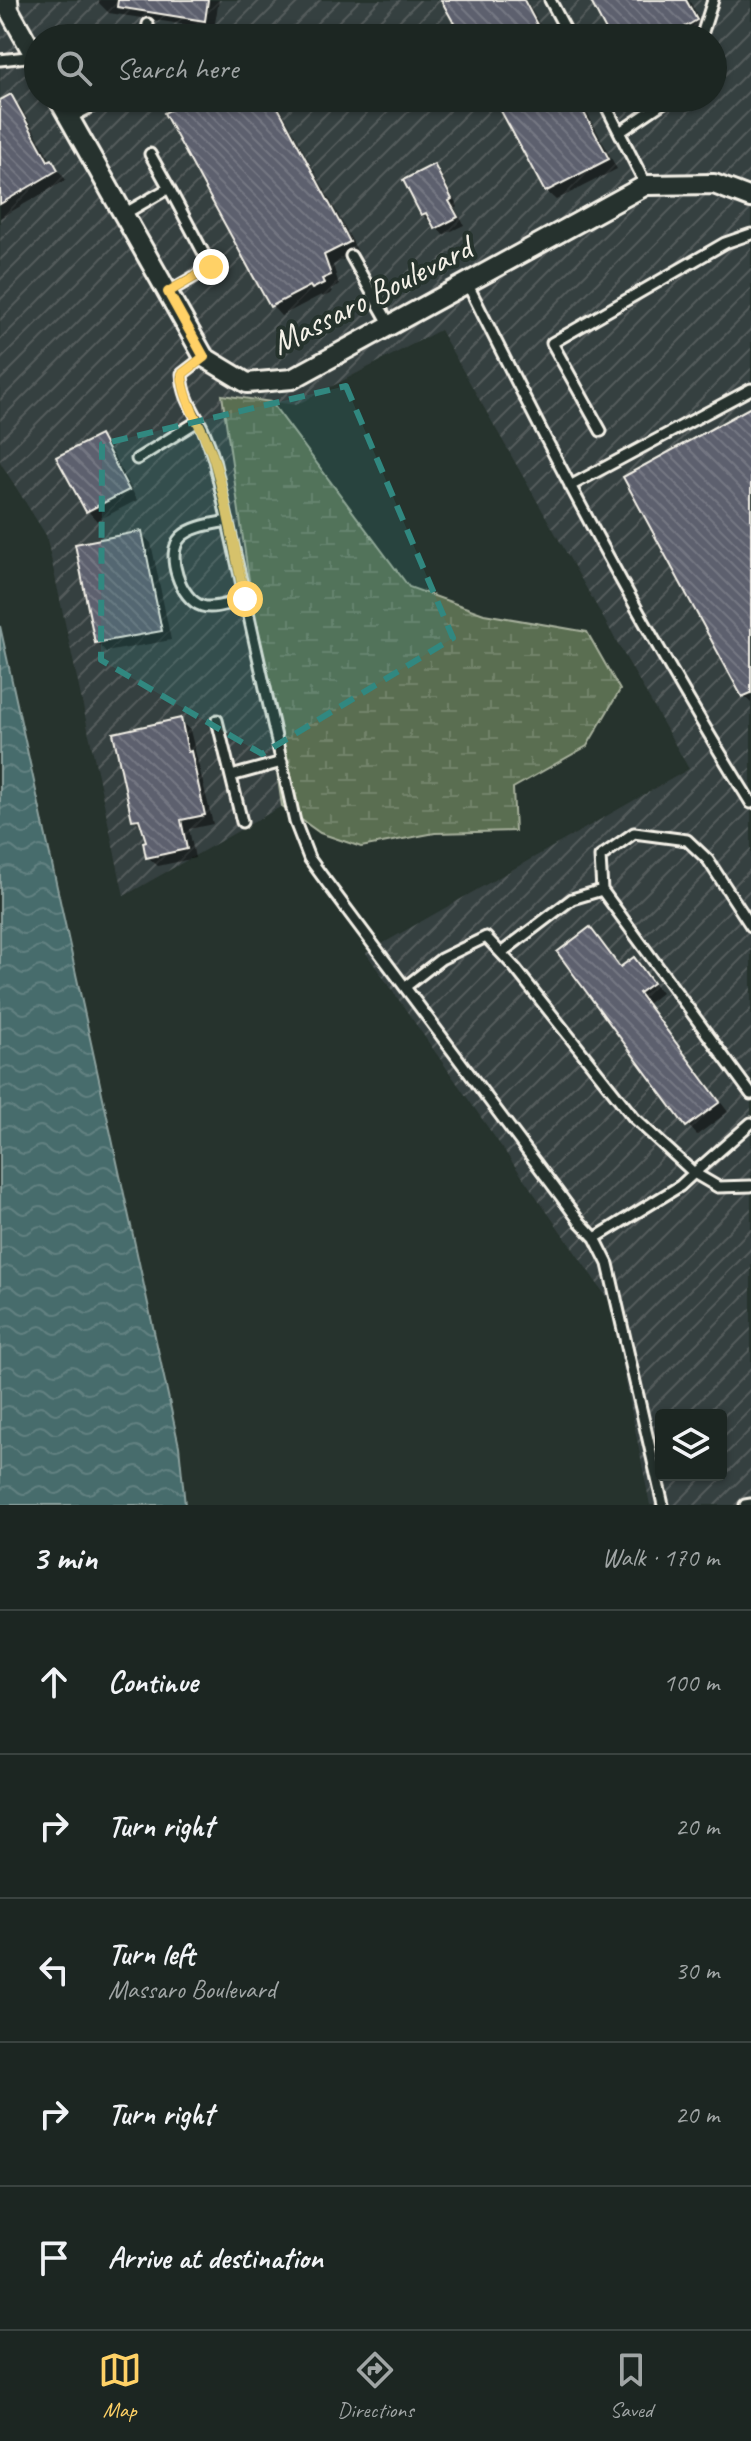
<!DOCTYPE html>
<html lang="en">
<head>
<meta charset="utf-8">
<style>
  body { margin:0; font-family:Caveat,sans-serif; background:#252e2a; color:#f1f3f6 }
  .controls { position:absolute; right:24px; bottom:24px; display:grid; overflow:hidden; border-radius:8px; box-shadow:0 2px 6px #0004 }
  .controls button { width:72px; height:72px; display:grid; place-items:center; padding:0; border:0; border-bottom:2px solid #3a4340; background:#1c2622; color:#f1f3f6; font:40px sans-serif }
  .stop { position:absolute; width:24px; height:24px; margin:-18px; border:6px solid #ffd166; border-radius:50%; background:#fff }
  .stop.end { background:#ffd166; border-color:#fff; box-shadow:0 2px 8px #0008 }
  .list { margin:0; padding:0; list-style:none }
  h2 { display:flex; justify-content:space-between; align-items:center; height:104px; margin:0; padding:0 32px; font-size:34px }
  h2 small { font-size:26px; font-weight:400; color:#a0a5a5 }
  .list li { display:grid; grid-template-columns:52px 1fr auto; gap:24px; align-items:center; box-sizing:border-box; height:144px; padding:0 32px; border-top:2px solid #3a4340 }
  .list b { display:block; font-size:30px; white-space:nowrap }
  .list p { margin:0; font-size:26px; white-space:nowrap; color:#a0a5a5 }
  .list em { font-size:26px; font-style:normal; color:#a0a5a5 }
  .icon { flex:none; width:44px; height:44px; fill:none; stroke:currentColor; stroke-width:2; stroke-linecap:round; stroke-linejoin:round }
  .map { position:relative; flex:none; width:751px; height:1505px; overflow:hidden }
  .search { position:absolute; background:#1c2622; box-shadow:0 2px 6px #0004; left:24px; right:24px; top:24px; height:88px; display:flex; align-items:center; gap:20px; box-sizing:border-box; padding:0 28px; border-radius:44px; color:#a0a5a5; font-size:30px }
  .sheet { height:824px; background:#1c2622 }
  nav { display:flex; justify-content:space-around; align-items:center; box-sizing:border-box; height:112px; border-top:2px solid #3a4340; background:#1c2622; font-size:22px; color:#a0a5a5 }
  nav a { display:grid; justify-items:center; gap:4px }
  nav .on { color:#ffd166 }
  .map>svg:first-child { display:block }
  .industrial { fill:url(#industrial-furrows); fill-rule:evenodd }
  .wetland { fill:url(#wetland-marsh); stroke:#a7b09c; stroke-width:2 }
  .water { fill:url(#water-waves); stroke:#8ca19e; stroke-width:2 }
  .shadow { fill:#0007 }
  .building { fill:url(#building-back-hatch); stroke:#f4f1e8; stroke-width:2 }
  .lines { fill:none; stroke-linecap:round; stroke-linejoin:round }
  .lane-casing { stroke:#f4f1e8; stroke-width:15 }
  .street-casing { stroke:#f4f1e8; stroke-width:24 }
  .lane { stroke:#26332d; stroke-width:9 }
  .street { stroke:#26332d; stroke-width:18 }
  .route { stroke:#ffd166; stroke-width:10 }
  .marked { fill:#318880; fill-opacity:0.2; stroke:#318880; stroke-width:6; stroke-dasharray:16 10; stroke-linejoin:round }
  .labels { text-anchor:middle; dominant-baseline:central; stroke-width:8; stroke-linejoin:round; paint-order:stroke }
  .street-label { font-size:34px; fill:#f4f1e8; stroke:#26332d }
</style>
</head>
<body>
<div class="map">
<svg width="751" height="1505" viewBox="0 0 751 1505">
  <defs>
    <pattern id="industrial-furrows" width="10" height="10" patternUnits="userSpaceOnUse" patternTransform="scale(2)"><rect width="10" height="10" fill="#364040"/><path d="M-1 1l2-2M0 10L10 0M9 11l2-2" fill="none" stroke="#545c5c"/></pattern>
    <pattern id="wetland-marsh" width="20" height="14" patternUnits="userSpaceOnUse" patternTransform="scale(2)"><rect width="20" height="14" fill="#5a6e51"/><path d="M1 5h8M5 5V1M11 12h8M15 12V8" fill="none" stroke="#72836a"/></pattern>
    <pattern id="water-waves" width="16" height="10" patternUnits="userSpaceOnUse" patternTransform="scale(2)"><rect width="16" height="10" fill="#476c6c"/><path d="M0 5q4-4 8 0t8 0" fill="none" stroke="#628181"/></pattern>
    <pattern id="building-back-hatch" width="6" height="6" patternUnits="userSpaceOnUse" patternTransform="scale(2)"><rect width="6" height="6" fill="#5d606e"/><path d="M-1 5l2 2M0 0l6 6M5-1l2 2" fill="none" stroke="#757783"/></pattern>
  </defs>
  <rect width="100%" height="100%" fill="#26332d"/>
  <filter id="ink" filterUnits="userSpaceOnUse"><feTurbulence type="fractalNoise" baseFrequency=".0125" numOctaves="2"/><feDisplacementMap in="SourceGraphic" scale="16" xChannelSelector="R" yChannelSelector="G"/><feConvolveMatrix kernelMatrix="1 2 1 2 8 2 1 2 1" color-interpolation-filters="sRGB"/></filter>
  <g filter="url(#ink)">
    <!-- industrial -->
    <path class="industrial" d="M 0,0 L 2,13 L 38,78 L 38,98 L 49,98 L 197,361 L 248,391 L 471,290 L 648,193 L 713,193 L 751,207 L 751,1505 L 650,1505 L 610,1302 L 366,953 L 689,769 L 440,330 L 296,405 L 222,395 L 282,806 L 124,896 L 46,535 L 0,462 ZM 661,1415 L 721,1415 L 721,1475 L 661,1475 Z
      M 16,0 L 751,0 L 751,190 L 716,177 L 591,206 L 289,371 L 248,374 L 209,351 L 67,98 L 713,98 L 713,38 L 38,38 L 38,46 L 16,8 Z"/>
    <!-- wetland -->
    <path class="wetland" d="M 222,395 L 271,402 L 409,587 L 484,614 L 587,632 L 620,690 L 587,746 L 513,788 L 515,831 L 435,833 L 361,847 L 320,833 L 282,806 Z"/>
    <!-- water -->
    <path class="water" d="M 0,626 L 179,1446 L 185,1505 L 0,1505 Z"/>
    <!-- shadow -->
    <path class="shadow" d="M 99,0 L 219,0 L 214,29 L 109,13 L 99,3 Z
      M 443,0 L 526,0 L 547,38 L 464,38 Z
      M 592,0 L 689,0 L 706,31 L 692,38 L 612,38 Z
      M 10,96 L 20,106 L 51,161 L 66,180 L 0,218 L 0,102 Z
      M 197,98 L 275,98 L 358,252 L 333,265 L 339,285 L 331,289 L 332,293 L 323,297 L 321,295 L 281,316 L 272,306 Z
      M 496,98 L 579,98 L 617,169 L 556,200 L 546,191 Z
      M 433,167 L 441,174 L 458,207 L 455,208 L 464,225 L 443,235 L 432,220 L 429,221 L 422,214 Z
      M 751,410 L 751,703 L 744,696 Z
      M 99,437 L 109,447 L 137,500 L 97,521 L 88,511 Z
      M 141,533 L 151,543 L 171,640 L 106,652 L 97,642 Z
      M 180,721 L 190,730 L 213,824 L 189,829 L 195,858 L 158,866 L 148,857 L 144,829 L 134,819 Z
      M 590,930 L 621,969 L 634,959 L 643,969 L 661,993 L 647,1004 L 728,1112 L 697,1135 L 688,1125 Z"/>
    <!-- building -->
    <path class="building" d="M 118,0 L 208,0 L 205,21 L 117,7 Z
      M 441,0 L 524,0 L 544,38 L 462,38 Z
      M 590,0 L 686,0 L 697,20 L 666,38 L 610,38 Z
      M 11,94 L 48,161 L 52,159 L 58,170 L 0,204 L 0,100 Z
      M 193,98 L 273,98 L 350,242 L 324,255 L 331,275 L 322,279 L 324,283 L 312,289 L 310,286 L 270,307 L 164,113 Z
      M 494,98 L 576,98 L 609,159 L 545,192 Z
      M 434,164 L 452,199 L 449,201 L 458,217 L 435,229 L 426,213 L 421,215 L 403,180 Z
      M 751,407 L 751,693 L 742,697 L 623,477 Z
      M 100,435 L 129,490 L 86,512 L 56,457 Z
      M 142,531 L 162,631 L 95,643 L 75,544 Z
      M 181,718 L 188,752 L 191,751 L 205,815 L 181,820 L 187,849 L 146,858 L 143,842 L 146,841 L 139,819 L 132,820 L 113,733 Z
      M 590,927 L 620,967 L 634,957 L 653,983 L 639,993 L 720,1102 L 686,1127 L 557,952 Z"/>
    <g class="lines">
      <defs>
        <path id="lane" d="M 550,0 L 570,38
          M 146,38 L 148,24
          M 701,38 L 713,0
          M 0,60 L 35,56
          M 602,98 L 646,185
          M 70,118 L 108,98
          M 620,132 L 670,98
          M 150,154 L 169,188
          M 124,214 L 169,188 L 211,267 L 168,292
          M 351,256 L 390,325
          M 467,283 C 555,460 646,635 751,803
          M 204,357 L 182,374 C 184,399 192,407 203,429 C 207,438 211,449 214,460 L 295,822 L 309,858 L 322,876 L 580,1222 L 595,1238 L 608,1264 L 663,1505
          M 601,431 L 552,343 L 725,243 L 751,234
          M 137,459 L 198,421
          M 570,486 L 751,389
          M 228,521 C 213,524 192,526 181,537 C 164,554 181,600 202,606 C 214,610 233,602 245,599
          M 217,720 L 242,822
          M 231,776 L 282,762
          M 751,926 L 708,860 L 687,840 L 634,833 L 600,857 L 602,890 L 751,1094
          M 501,953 L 572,899 L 602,890
          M 405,987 L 441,959 L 486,937 L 515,968 L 634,1118 L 694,1173 L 680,1186 L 595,1238
          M 751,1123 L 694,1173 L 718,1187 L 751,1186
          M 745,1505 L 751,1504"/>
        <path id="street" d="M 8,0 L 9,10 L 38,62
          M 58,98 L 204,357 L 247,383 L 292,379 L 646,185 L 714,184 L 751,198"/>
      </defs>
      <!-- lane casing -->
      <use href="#lane" class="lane-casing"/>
      <!-- street casing -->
      <use href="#street" class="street-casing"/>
      <!-- lane -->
      <use href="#lane" class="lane"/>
      <!-- street -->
      <use href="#street" class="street"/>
    </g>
  </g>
  <g class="lines" filter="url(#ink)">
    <!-- route -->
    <path class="route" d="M 211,267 L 168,292 L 204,357 L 182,374 C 184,406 205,429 214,460 C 228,505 235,553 245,599"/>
  </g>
  <!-- marked area -->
  <path class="marked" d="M 346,386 L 453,638 L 262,754 L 101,660 L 102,444 Z"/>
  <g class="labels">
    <!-- street labels -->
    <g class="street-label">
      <text transform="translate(371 295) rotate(-27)">Massaro Boulevard</text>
    </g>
  </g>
</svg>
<div class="controls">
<button><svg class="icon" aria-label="layers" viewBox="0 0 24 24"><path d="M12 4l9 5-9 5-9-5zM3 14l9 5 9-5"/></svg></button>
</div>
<div class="stop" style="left:245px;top:599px"></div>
<div class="stop end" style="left:211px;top:267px"></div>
<div class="search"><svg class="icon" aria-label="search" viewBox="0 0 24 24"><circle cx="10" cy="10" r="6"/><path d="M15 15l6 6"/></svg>Search here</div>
</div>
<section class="sheet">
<h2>3 min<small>Walk · 170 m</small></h2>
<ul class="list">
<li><svg class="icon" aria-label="ahead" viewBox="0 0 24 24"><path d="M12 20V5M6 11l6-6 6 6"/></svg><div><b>Continue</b></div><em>100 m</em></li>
<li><svg class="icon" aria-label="right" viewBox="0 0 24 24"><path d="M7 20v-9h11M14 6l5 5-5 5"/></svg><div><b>Turn right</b></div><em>20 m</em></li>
<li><svg class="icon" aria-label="left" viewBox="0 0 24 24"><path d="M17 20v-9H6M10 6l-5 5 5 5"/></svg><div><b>Turn left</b><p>Massaro Boulevard</p></div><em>30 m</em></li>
<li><svg class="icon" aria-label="right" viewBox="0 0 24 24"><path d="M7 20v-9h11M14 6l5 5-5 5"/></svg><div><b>Turn right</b></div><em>20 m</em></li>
<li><svg class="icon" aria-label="arrive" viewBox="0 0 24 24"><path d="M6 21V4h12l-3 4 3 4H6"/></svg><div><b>Arrive at destination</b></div></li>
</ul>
</section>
<nav>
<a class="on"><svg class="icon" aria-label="map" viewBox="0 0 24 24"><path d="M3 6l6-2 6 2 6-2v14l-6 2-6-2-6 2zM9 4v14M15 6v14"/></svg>Map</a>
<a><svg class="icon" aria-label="directions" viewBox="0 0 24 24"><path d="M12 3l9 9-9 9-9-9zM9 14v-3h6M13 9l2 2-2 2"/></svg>Directions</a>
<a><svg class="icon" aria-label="saved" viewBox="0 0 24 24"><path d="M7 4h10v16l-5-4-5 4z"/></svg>Saved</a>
</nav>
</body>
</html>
